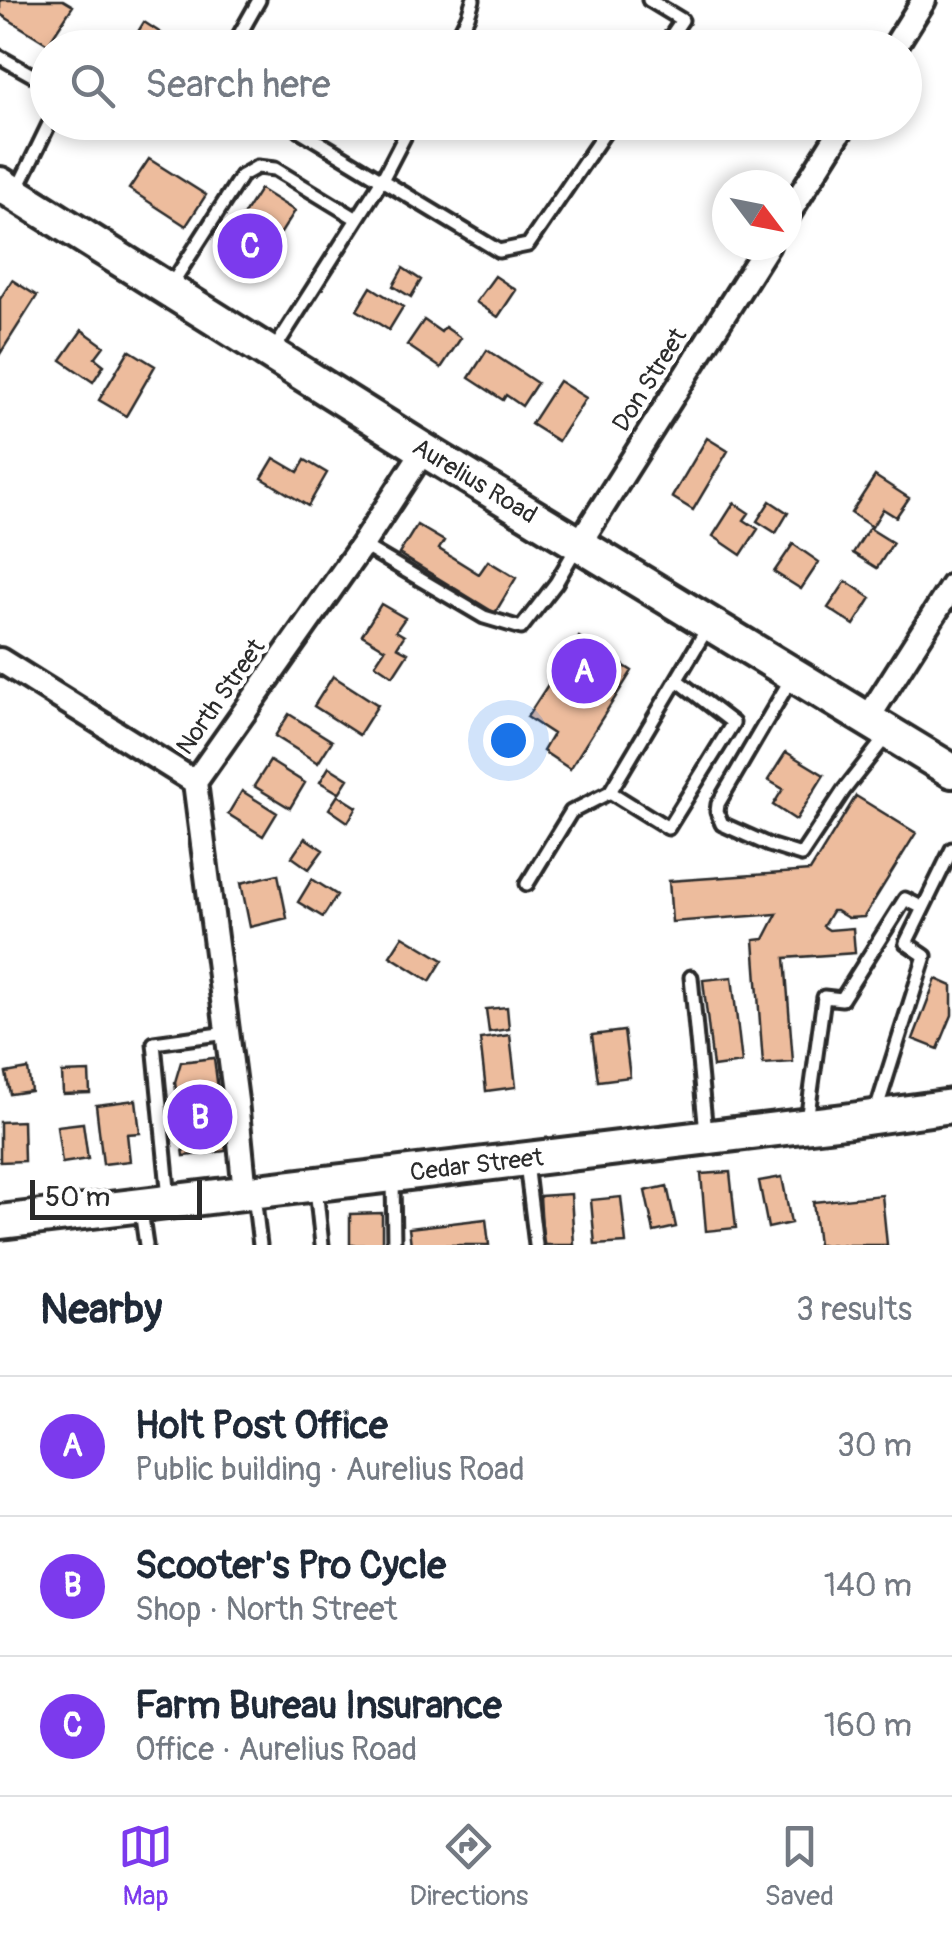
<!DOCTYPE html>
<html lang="en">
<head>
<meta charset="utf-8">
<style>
  body { margin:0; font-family:Pangolin,sans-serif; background:#f6f6f7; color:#1f2937 }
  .compass { position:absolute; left:712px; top:170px; width:90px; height:90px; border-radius:50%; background:#fff; box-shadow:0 5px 15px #0003; rotate:122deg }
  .scale { position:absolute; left:30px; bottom:25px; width:172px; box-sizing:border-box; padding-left:10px; border:5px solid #2b2b2b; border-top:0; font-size:28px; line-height:35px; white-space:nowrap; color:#2b2b2b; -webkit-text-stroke:8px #fff; paint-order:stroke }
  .you { position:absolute; left:508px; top:740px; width:35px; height:35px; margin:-25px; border:8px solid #fff; border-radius:50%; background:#1a73e8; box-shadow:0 0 0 15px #1a73e833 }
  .badge { display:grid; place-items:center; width:65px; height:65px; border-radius:50%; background:#7c3aed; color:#fff; font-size:32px; font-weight:700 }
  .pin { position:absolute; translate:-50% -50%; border:5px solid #fff; box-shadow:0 2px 10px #0006 }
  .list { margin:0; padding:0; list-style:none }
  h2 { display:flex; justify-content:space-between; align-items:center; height:130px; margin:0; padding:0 40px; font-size:42px }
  h2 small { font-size:32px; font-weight:400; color:#747a83 }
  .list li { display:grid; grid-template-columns:65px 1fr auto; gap:30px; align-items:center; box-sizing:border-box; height:140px; padding:0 40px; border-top:2px solid #e0e1e3 }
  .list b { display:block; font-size:38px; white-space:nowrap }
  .list p { margin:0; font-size:32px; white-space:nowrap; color:#747a83 }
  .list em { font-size:32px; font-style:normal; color:#747a83 }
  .icon { flex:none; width:55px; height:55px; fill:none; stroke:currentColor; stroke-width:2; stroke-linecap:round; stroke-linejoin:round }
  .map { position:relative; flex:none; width:952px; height:1245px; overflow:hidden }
  .search { position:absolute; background:#fff; box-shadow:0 5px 15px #0003; left:30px; right:30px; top:30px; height:110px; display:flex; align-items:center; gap:25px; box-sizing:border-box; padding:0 35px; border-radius:55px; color:#747a83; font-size:38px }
  .sheet { height:550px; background:#fff }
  nav { display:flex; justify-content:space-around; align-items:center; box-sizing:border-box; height:140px; border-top:2px solid #e0e1e3; background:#fff; font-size:28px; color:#747a83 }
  nav a { display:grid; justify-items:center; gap:5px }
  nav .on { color:#7c3aed }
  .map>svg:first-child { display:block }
  .building { fill:#edbc9d; stroke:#2b2b2b; stroke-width:2.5 }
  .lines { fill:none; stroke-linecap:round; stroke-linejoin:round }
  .lane-casing { stroke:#2b2b2b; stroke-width:19 }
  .street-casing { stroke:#2b2b2b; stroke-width:30 }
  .secondary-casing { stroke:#2b2b2b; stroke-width:40 }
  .lane { stroke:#fff; stroke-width:11 }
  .street { stroke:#fff; stroke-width:22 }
  .secondary { stroke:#fff; stroke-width:32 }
  .labels { text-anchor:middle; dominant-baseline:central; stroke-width:9; stroke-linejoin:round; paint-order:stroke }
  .street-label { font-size:25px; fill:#2b2b2b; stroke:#fff }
</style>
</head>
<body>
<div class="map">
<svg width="952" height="1245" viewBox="0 0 952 1245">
  <rect width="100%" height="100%" fill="#fff"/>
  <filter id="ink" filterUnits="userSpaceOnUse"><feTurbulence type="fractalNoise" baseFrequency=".01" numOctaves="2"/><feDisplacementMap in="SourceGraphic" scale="20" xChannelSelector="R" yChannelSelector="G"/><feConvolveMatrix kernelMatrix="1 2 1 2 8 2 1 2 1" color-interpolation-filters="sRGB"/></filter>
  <g filter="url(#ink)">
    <!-- building -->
    <path class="building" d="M 0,0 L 63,0 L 73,6 L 48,44 L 0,14 Z
      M 144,22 L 184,48 L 128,48 Z
      M 149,159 L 206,195 L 186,226 L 129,189 Z
      M 260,189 L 295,211 L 267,255 L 232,233 Z
      M 403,268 L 421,280 L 411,297 L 393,286 Z
      M 495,276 L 516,290 L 498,317 L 476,302 Z
      M 12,280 L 37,296 L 0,354 L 0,299 Z
      M 371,287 L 403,307 L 389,330 L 357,310 Z
      M 424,320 L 441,332 L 445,327 L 461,338 L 441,368 L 407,345 Z
      M 82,330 L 104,346 L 95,358 L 104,365 L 93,382 L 61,360 Z
      M 129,350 L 155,366 L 126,416 L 99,400 Z
      M 487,350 L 537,383 L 522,406 L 506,395 L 503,400 L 469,378 Z
      M 559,381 L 586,398 L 558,441 L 531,424 Z
      M 707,438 L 728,451 L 693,510 L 672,497 Z
      M 274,458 L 298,472 L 305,460 L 327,473 L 308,506 L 262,478 Z
      M 875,476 L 909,498 L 896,517 L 883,509 L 872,527 L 851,513 Z
      M 770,501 L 788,513 L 776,533 L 757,521 Z
      M 734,503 L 749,513 L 744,520 L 758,529 L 741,555 L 713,536 Z
      M 417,525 L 444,541 L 439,549 L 479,574 L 488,561 L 516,578 L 495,613 L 399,554 Z
      M 869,528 L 893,543 L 877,568 L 853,553 Z
      M 793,544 L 819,562 L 801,589 L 774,572 Z
      M 846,581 L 871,598 L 854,625 L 828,608 Z
      M 381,604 L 405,618 L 396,631 L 404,636 L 397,647 L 408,653 L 393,676 L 375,664 L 385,649 L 362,635 Z
      M 579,637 L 632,671 L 570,769 L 543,751 L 553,734 L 527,717 Z
      M 333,676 L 378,705 L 359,735 L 314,706 Z
      M 289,714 L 332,741 L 318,763 L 275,736 Z
      M 786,752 L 824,775 L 796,820 L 773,805 L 783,789 L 768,780 Z
      M 270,761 L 305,783 L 290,808 L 254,786 Z
      M 329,767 L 348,779 L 339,793 L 320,782 Z
      M 242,791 L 277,813 L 263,836 L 228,814 Z
      M 338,795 L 357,807 L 348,822 L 329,809 Z
      M 856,796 L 916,833 L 864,917 L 848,918 L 836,911 L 832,911 L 823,926 L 829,930 L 853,928 L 855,953 L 785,958 L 793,1062 L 763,1064 L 754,940 L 764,939 L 777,914 L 672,922 L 669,881 L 810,871 Z
      M 305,838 L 323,850 L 309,869 L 292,857 Z
      M 278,874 L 287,918 L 250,927 L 241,883 Z
      M 312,879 L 337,895 L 323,917 L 298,902 Z
      M 403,936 L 443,960 L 430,981 L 390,956 Z
      M 732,977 L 742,1063 L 713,1067 L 703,980 Z
      M 936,979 L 952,986 L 952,1015 L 938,1049 L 913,1039 Z
      M 507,1007 L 509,1029 L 489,1032 L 486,1009 Z
      M 624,1031 L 630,1077 L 598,1081 L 592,1035 Z
      M 510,1035 L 516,1087 L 486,1091 L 480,1039 Z
      M 214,1058 L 226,1151 L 184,1156 L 175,1082 L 181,1062 Z
      M 28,1069 L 31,1091 L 10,1094 L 6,1073 Z
      M 89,1072 L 90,1093 L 63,1094 L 62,1073 Z
      M 136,1100 L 140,1133 L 127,1134 L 130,1161 L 103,1164 L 96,1105 Z
      M 23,1121 L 24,1161 L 0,1162 L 0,1122 Z
      M 83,1123 L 88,1159 L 62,1163 L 57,1126 Z
      M 730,1172 L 736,1228 L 706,1231 L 701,1174 Z
      M 782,1177 L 791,1223 L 768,1228 L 759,1181 Z
      M 667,1186 L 676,1227 L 654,1232 L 645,1191 Z
      M 571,1194 L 574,1245 L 543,1245 L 540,1196 Z
      M 882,1195 L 887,1245 L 818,1245 L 813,1202 Z
      M 621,1197 L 626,1243 L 595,1245 L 591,1200 Z
      M 382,1213 L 382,1245 L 350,1245 L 350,1214 Z
      M 486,1219 L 489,1245 L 411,1245 L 409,1228 Z"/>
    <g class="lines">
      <defs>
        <path id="lane" d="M 649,0 L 682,20 L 663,48
          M 232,48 L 259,0
          M 452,48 L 468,16 L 473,0
          M 0,57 L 48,84
          M 286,122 L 499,251 L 528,245 L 612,122
          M 17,190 L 50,122
          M 171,285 L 241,176 L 257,167 L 275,169 L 357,219
          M 272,353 L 382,180 L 412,122
          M 362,545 L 484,617 L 521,628 L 556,583 L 578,545
          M 792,677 L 718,804 L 717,812 L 722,824 L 769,845 L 801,855 L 844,790 L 888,734
          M 677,680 L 733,723 L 668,828 L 610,792 L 708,627
          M 527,884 L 571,812 L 610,792
          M 691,977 L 706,1133
          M 876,1111 L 925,956 L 906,943 L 952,849
          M 807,1121 L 824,997 L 842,999 L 905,899 L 923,908
          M 526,1163 L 536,1245
          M 393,1179 L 394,1245
          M 316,1188 L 322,1245
          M 254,1195 L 260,1245
          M 169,1199 L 154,1043 L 227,1033
          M 141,1210 L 146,1245"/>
        <path id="street" d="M 894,48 L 924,0
          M 787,216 L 846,122
          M 579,544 L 768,245
          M 0,660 L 195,782
          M 868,718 L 952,586
          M 245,1193 L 236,1101 L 195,782 L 362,545 L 424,450"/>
        <g id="secondary">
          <path id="s1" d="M 0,184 L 424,450 L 952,771"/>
          <path id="s2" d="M 0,1222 L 844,1121 L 952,1106"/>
        </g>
      </defs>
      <!-- lane casing -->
      <use href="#lane" class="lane-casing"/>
      <!-- street casing -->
      <use href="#street" class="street-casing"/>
      <!-- secondary casing -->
      <use href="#secondary" class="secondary-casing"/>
      <!-- lane -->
      <use href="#lane" class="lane"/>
      <!-- street -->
      <use href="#street" class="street"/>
      <!-- secondary -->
      <use href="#secondary" class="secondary"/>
    </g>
  </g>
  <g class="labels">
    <!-- street labels -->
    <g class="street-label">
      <text transform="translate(650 380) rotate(-58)">Don Street</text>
      <text stroke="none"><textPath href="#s1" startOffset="560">Aurelius Road</textPath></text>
      <text transform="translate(221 697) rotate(-55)">North Street</text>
      <text stroke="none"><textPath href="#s2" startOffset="480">Cedar Street</textPath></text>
    </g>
  </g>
</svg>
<svg class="compass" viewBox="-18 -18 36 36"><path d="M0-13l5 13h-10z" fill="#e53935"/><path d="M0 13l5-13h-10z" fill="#747a83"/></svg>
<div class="scale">50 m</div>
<div class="you"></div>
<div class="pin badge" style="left:584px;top:671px">A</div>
<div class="pin badge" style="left:200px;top:1117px">B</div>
<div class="pin badge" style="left:250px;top:246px">C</div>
<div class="search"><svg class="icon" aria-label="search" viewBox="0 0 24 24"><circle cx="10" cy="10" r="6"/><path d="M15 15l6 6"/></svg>Search here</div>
</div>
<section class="sheet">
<h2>Nearby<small>3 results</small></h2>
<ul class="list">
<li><span class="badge">A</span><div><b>Holt Post Office</b><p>Public building · Aurelius Road</p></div><em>30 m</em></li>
<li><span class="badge">B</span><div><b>Scooter's Pro Cycle</b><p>Shop · North Street</p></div><em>140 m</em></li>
<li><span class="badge">C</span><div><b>Farm Bureau Insurance</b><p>Office · Aurelius Road</p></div><em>160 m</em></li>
</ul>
</section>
<nav>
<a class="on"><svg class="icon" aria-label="map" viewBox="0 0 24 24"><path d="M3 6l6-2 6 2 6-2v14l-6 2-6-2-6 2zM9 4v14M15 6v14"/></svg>Map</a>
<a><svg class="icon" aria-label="directions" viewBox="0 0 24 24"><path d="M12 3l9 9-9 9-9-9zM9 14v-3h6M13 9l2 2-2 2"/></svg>Directions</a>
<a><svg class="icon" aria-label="saved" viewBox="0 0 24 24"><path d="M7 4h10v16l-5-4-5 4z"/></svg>Saved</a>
</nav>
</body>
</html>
